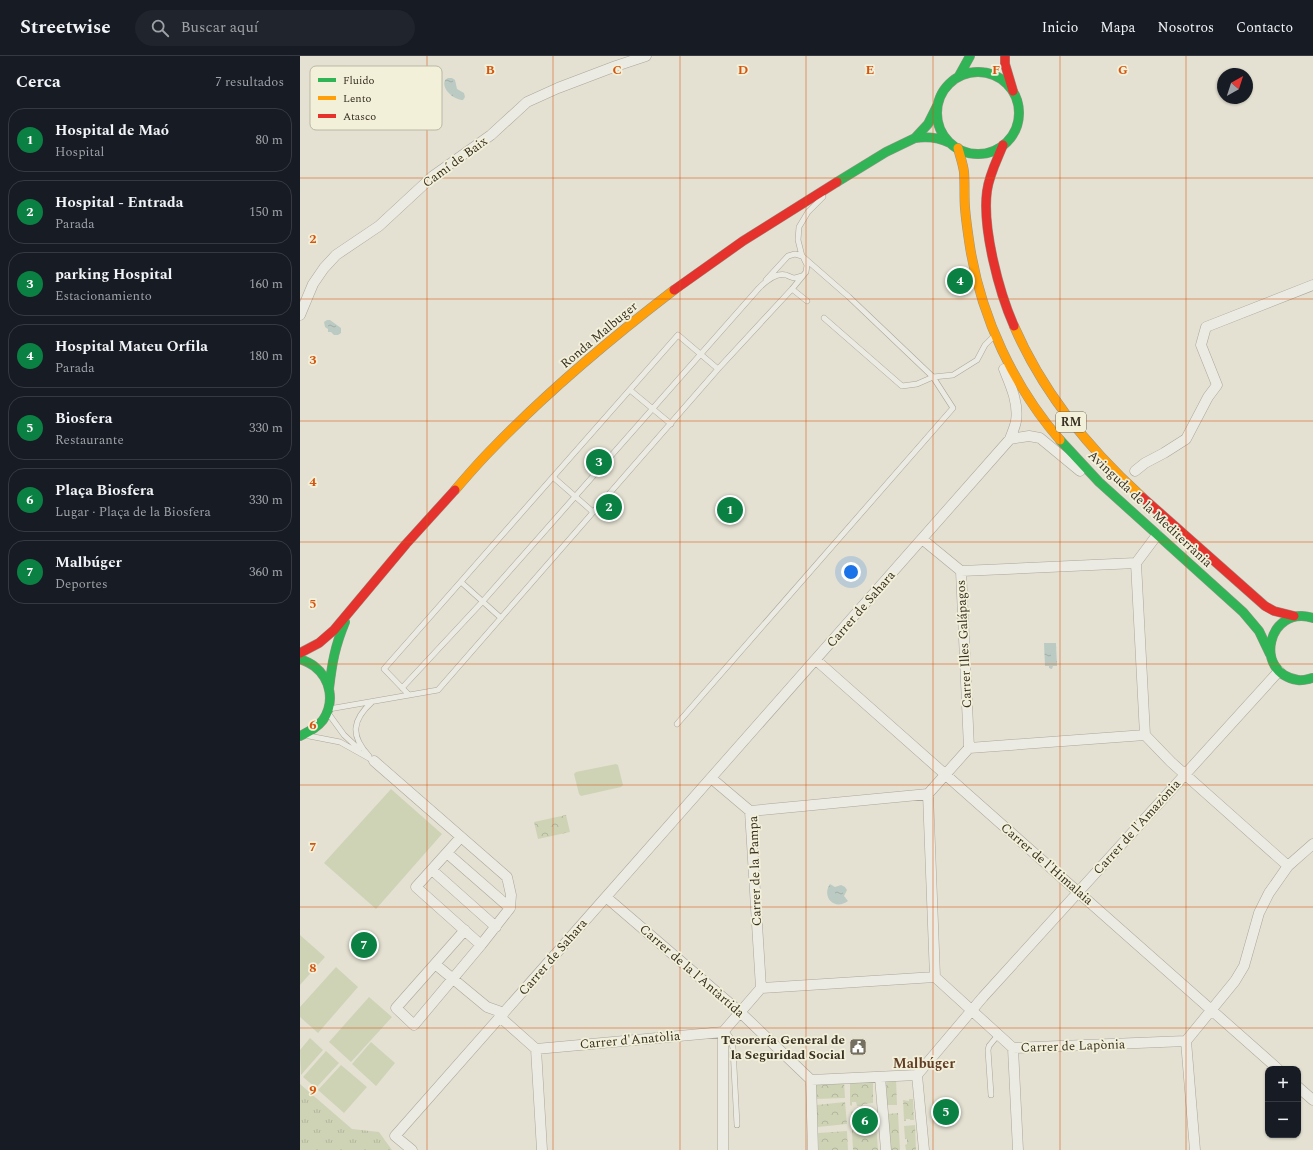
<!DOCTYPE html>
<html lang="es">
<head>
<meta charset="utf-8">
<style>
  body { margin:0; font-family:Spectral,serif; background:#20242c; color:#f1f3f6 }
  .controls { position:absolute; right:12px; bottom:12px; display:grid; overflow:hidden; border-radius:8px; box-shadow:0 1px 3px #0004 }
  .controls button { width:36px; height:36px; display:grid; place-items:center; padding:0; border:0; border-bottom:1px solid #363941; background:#171b24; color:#f1f3f6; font:20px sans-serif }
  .compass { position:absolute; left:917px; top:12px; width:36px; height:36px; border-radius:50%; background:#171b24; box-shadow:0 1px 3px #0004; rotate:39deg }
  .you { position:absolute; left:551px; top:516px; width:14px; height:14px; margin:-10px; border:3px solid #fff; border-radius:50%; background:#1a73e8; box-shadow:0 0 0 6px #1a73e833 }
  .badge { display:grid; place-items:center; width:26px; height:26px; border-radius:50%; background:#0b8043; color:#fff; font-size:13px; font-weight:700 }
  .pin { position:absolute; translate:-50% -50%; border:2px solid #fff; box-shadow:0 1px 4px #0006 }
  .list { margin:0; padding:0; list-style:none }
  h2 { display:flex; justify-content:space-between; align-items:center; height:52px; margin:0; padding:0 16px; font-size:17px }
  h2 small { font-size:13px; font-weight:400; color:#9ea1a6 }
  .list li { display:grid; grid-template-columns:26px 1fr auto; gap:12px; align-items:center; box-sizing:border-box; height:64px; margin:0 8px 8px; padding:0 8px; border:1px solid #363941; border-radius:16px }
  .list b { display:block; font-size:15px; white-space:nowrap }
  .list p { margin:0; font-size:13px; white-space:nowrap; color:#9ea1a6 }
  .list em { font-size:13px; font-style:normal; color:#9ea1a6 }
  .icon { flex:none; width:22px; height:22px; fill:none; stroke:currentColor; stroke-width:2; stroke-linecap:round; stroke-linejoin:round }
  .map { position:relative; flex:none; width:1013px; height:1094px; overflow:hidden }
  header { display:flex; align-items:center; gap:24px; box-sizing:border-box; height:56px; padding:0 20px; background:#171b24; border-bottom:1px solid #363941 }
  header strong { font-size:19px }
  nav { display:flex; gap:22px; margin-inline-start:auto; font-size:14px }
  .search { width:280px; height:36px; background:#20242c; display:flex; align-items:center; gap:10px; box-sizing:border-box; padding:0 14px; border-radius:22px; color:#9ea1a6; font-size:15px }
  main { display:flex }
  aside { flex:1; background:#171b24 }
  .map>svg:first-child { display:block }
  .grass { fill:url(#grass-tufts) }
  .park { fill:url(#park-crowns) }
  .pitch { fill:#ced3b6 }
  .water { fill:url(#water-ripples) }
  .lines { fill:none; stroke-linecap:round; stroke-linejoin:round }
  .lane-casing { stroke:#aaa69a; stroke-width:6 }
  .street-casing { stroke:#aaa69a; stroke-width:11 }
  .fast-casing { stroke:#99968a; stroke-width:10 }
  .slow-casing { stroke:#99968a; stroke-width:10 }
  .jam-casing { stroke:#99968a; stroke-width:10 }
  .lane { stroke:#ecebe3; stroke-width:5 }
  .street { stroke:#ecebe3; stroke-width:10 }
  .fast { stroke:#30b455; stroke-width:9 }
  .slow { stroke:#ff9f0a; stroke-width:9 }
  .jam { stroke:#e5322d; stroke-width:9 }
  .grid { fill:none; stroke:#d6550e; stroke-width:1; stroke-opacity:0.55 }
  .labels { text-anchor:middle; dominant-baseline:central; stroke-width:3.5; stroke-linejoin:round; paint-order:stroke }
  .shield { fill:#f3f0da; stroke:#706a5a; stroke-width:1 }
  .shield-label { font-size:12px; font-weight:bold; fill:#383123 }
  .street-label { font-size:13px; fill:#383123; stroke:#f3f0da }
  .poi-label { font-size:13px; font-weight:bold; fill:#383123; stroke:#f3f0da; text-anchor:end }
  .neighbourhood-label { font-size:14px; font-weight:bold; fill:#613d26; stroke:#f3f0da }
  .key { fill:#f3f0da; stroke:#bbb7a3; stroke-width:1 }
  .key-label { font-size:11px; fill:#383123 }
  .grid-label { font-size:13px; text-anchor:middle; font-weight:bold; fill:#d6550e; stroke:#f3f0da; stroke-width:3.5; stroke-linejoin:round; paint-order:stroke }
</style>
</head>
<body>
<header>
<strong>Streetwise</strong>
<div class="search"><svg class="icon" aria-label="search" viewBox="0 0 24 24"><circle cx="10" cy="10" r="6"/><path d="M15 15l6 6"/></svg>Buscar aquí</div>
<nav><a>Inicio</a><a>Mapa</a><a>Nosotros</a><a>Contacto</a></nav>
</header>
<main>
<aside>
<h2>Cerca<small>7 resultados</small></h2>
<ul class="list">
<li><span class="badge">1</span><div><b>Hospital de Maó</b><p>Hospital</p></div><em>80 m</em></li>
<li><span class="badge">2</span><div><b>Hospital - Entrada</b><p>Parada</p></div><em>150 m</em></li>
<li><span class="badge">3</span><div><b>parking Hospital</b><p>Estacionamiento</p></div><em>160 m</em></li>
<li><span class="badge">4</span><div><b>Hospital Mateu Orfila</b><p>Parada</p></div><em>180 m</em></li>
<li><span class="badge">5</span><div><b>Biosfera</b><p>Restaurante</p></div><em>330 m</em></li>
<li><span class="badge">6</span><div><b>Plaça Biosfera</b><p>Lugar · Plaça de la Biosfera</p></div><em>330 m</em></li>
<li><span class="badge">7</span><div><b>Malbúger</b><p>Deportes</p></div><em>360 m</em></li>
</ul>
</aside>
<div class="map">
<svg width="1013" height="1094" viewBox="0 0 1013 1094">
  <defs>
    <pattern id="grass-tufts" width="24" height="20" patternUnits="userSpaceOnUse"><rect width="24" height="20" fill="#ced3b6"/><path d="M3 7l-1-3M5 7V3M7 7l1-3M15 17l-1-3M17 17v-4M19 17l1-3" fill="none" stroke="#b2b69c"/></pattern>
    <pattern id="park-crowns" width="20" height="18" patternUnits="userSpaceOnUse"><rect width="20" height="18" fill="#ced3b6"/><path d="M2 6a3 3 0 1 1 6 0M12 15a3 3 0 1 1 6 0" fill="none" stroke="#b2b69c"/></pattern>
    <pattern id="water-ripples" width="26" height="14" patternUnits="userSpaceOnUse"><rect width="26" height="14" fill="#bccac4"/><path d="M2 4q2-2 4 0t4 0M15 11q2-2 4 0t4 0" fill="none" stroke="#a2aea8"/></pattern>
  </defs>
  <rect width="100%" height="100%" fill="#e4e1d2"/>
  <!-- grass -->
  <path class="grass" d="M 0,1028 L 52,1073 L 79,1076 L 92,1094 L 0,1094 Z"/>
  <!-- park -->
  <path class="park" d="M 266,759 L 270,776 L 238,783 L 234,766 Z
    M 596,1022 L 597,1049 L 587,1049 L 586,1023 Z
    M 573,1024 L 573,1047 L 563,1048 L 562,1050 L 557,1050 L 556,1046 L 552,1046 L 552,1050 L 550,1049 L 550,1025 Z
    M 544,1025 L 545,1042 L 516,1043 L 515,1027 Z
    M 609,1043 L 613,1043 L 614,1064 L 610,1064 L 610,1063 L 606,1063 L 606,1065 L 604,1065 L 603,1044 L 609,1045 Z
    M 545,1046 L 547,1068 L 518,1071 L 516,1049 Z
    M 575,1054 L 578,1094 L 553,1094 L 551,1056 L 553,1055 L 553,1058 L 557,1058 L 558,1055 Z
    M 598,1057 L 600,1094 L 590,1094 L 588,1058 Z
    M 615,1069 L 616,1094 L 606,1094 L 605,1089 L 607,1088 L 607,1083 L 605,1083 L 604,1070 Z
    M 547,1075 L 548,1094 L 519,1094 L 518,1077 Z"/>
  <!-- pitch -->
  <path class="pitch" d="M 316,708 L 318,709 L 323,729 L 321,731 L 281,740 L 279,738 L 274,718 L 276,716 Z
    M 91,733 L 142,778 L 76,853 L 24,807 Z
    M 0,879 L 25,901 L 0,929 Z
    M 36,911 L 58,931 L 18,977 L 0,961 L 0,951 Z
    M 69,941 L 92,961 L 51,1006 L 29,986 Z
    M 10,982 L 23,994 L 1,1019 L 0,994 Z
    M 71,986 L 95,1007 L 76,1030 L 52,1008 Z
    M 26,995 L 39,1007 L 16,1032 L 3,1021 Z
    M 41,1009 L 67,1031 L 44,1057 L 18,1034 Z"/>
  <!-- water -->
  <path class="water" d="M 148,22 L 152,22 L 155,24 L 157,33 L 164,37 L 165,41 L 163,44 C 154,44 141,33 145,24 Z
    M 30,264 L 41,272 L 41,277 L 38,279 L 34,279 L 31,276 L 28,276 L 28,273 L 25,271 L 24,266 L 27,264 Z
    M 744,587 L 756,587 L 757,610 L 753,610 L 752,613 L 749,612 L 749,610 L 745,610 Z
    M 530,828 L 535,831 L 541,829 L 545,831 L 547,834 L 544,840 L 548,845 C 535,855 521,841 530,828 Z"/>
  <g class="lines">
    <defs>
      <path id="lane" d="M 523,141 L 508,156 L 499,171 L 498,184 L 502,200 L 549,241 L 633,321 L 653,319 L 677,304 L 685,289 L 693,281
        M 466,224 L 488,200 L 495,198 L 502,200
        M 492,233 L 507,245
        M 330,334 L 371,368
        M 253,421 L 293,456
        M 161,526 L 201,562
        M 102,632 L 183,545 L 459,232 C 465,226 476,216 486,219 C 489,220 492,222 495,222 L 502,220
        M 109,639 L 84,613 L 378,279 L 418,313
        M 29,653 L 138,634 L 418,313 L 492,233 L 506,216 L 507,209 L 504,203
        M 28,657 L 44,679 L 59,693
        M 377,668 L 653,352 L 633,321 L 617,328 L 602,330 L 524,262
        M 9,680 L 40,686 L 74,705
        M 69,700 C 50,680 52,664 72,646
        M 425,974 L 430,981 L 433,992 L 437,1069
        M 691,1039 L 688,994 L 689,990 L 698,979"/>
      <path id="street" d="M 0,259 L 13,228 L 24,212 L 36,199 L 79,170 L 133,120 L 191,79 L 227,46 L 258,32 L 316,10 L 346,0
        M 710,383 L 729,380 L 740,382 L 780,415
        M 835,415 L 845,407 L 864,397 L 886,383 L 908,341 L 917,329 L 901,289 L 906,271 L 1013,229
        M 622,483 L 661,515
        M 836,507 L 857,479
        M 516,604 L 978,1013
        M 845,679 L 871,706 L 988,810
        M 74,705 L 207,821 L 211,839 L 210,852 L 181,889 L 116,831 L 161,781
        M 411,722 L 450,755
        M 628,738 L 635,921 L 461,932 L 450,755 L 628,738 L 669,692 L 845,679 L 836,507 L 661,515 L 669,692
        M 147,797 L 210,852
        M 132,814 L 196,871
        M 306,841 L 441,957 L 511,1024
        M 165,874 L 96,952 L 114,969 L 181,889
        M 135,908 L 187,951 L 204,957
        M 635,921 L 713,992
        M 200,961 L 236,993
        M 617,1019 L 683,941 L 979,615
        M 617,1019 L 624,1094
        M 580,1021 L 586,1094
        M 511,1024 L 617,1019
        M 511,1024 L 513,1094
        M 998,1031 L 1013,1044
        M 112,1094 L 95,1080 L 710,383 C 712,377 715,371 716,365 C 719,347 710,328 704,313
        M 242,1094 L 236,993 L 423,976
        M 423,1094 L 423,976 L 461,932
        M 718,1094 L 713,992 L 886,985
        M 895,1094 L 886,985 L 935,925 L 944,910 L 959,857 L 969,837 L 988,810 L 1013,788"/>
      <path id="fast" d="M637 57a41 41 0 1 1 82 0a41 41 0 1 1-82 0Z
        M 659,20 L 670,0
        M 615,82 C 628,80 638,81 650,87
        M 537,126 L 586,96 L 615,82 L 628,68 L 637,50
        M 760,384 L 799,426 L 943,556 L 959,575 L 970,598
        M 1013,562 C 968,548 952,617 998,624 C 1003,625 1008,623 1013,622
        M 0,603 C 5,605 10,607 14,610 C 31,623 35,646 23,664 C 17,672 8,676 0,680
        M 29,633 C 32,607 35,590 45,566"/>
      <path id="slow" d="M 658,92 C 660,100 663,108 664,116 C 665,128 664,140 665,152 C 666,165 668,178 670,191 C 681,261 714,331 760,384
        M 714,270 C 743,337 788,392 842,441
        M 155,434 C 167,420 179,406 192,393 C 248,335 310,283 374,234"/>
      <path id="jam" d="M 705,0 L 705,8 L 713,35
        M 703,89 C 697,104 689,119 687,135 C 682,172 699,236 714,270
        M 374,234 L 443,185 L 537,126
        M 842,441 L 965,550 L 974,555 L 994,560
        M 0,597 L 19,587 L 34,574 L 106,488 L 155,434"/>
    </defs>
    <!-- lane casing -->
    <use href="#lane" class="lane-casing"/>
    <!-- street casing -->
    <use href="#street" class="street-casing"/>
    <!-- fast casing -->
    <use href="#fast" class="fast-casing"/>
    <!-- slow casing -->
    <use href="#slow" class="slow-casing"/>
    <!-- jam casing -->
    <use href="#jam" class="jam-casing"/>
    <!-- lane -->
    <use href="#lane" class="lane"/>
    <!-- street -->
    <use href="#street" class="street"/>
    <!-- fast -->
    <use href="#fast" class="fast"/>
    <!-- slow -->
    <use href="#slow" class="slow"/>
    <!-- jam -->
    <use href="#jam" class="jam"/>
  </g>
  <!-- grid -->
  <path class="grid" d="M 127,0 L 127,1094M 253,0 L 253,1094M 380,0 L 380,1094M 506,0 L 506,1094M 633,0 L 633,1094M 760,0 L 760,1094M 886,0 L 886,1094M 0,122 L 1013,122M 0,243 L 1013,243M 0,365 L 1013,365M 0,486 L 1013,486M 0,608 L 1013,608M 0,729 L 1013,729M 0,851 L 1013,851M 0,972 L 1013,972"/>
  <!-- icons -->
  <defs>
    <symbol id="civic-square" viewBox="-11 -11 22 22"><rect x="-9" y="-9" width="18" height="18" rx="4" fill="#746f60" stroke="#f3f0da"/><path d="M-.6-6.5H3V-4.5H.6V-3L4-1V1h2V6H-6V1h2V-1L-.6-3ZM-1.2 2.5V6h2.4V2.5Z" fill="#fff"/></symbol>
  </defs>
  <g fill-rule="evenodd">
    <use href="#civic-square" x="548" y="981" width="20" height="20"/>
  </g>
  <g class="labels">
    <!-- shield labels -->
    <rect class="shield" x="756" y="356" width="30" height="20" rx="3"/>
    <g class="shield-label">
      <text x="771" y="366">RM</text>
    </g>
    <!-- street labels -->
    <g class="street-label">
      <text transform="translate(155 106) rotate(-36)">Camí de Baix</text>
      <text transform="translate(299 279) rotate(-40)">Ronda Malbuger</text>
      <text transform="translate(850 453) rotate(43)">Avinguda de la Mediterrània</text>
      <text transform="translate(561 553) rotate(-49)">Carrer de Sahara</text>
      <text transform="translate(664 588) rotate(-93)">Carrer Illes Galápagos</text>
      <text transform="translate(837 771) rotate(-48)">Carrer de l'Amazònia</text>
      <text transform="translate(747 808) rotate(41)">Carrer de l'Himalaia</text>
      <text transform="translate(455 815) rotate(-92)">Carrer de la Pampa</text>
      <text transform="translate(253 901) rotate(-49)">Carrer de Sahara</text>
      <text transform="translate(392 915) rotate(41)">Carrer de la l'Antàrtida</text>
      <text transform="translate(330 984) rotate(-5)">Carrer d'Anatòlia</text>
      <text transform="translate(773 990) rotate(-2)">Carrer de Lapònia</text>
    </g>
    <!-- poi labels -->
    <g class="poi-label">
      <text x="545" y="984">Tesorería General de<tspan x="545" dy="15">la Seguridad Social</tspan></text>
    </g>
    <!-- neighbourhood labels -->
    <g class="neighbourhood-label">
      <text x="624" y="1007">Malbúger</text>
    </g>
  </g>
  <!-- legend -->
  <rect x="10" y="10" width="132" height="64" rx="6" class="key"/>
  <rect x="18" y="22" width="18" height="4" fill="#30b455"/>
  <rect x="18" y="40" width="18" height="4" fill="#ff9f0a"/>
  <rect x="18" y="58" width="18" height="4" fill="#e5322d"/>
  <g class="key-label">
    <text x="43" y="28">Fluido</text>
    <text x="43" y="46">Lento</text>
    <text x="43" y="64">Atasco</text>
  </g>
  <g class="grid-label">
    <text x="190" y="18">B</text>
    <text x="317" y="18">C</text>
    <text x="443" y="18">D</text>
    <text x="570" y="18">E</text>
    <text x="696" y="18">F</text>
    <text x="823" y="18">G</text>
    <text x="13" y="187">2</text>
    <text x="13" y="308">3</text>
    <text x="13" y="430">4</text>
    <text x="13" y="552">5</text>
    <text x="13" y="673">6</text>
    <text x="13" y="795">7</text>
    <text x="13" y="916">8</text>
    <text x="13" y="1038">9</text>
  </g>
</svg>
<div class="controls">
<button>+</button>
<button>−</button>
</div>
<svg class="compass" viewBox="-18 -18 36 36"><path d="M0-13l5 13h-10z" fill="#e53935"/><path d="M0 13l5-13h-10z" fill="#9ea1a6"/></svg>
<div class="you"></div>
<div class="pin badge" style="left:430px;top:454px">1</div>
<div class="pin badge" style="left:309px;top:451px">2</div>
<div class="pin badge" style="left:299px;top:406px">3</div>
<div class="pin badge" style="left:660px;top:225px">4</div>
<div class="pin badge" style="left:646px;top:1056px">5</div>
<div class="pin badge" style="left:565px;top:1065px">6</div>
<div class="pin badge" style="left:64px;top:889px">7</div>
</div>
</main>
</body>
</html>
